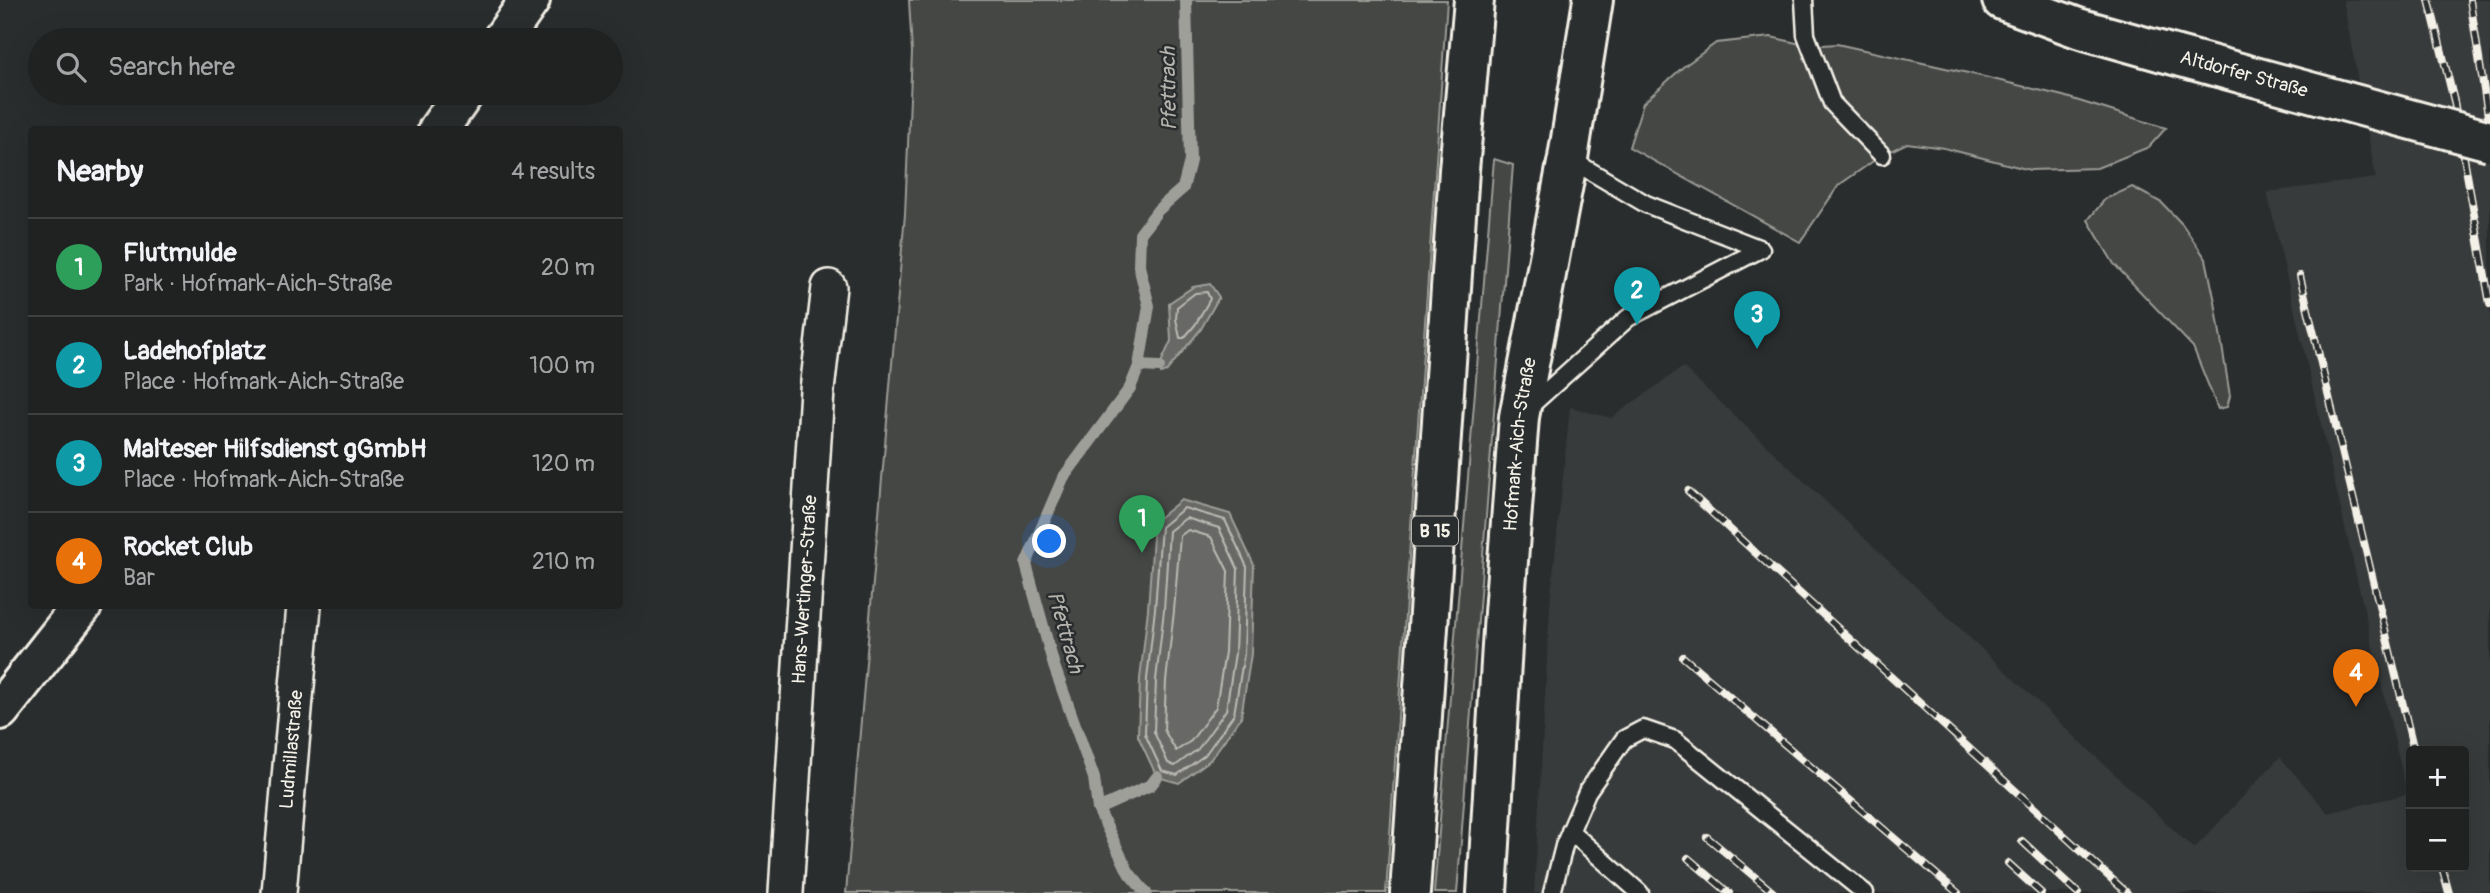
<!DOCTYPE html>
<html lang="en">
<head>
<meta charset="utf-8">
<style>
  body { margin:0; font-family:Pangolin,sans-serif; background:#282a2a; color:#f1f3f6 }
  .controls { position:absolute; right:21px; bottom:21px; display:grid; overflow:hidden; border-radius:7px; box-shadow:0 7px 28px #0002 }
  .controls button { width:63px; height:63px; display:grid; place-items:center; padding:0; border:0; border-bottom:2px solid #3d3f40; background:#202222; color:#f1f3f6; font:35px sans-serif }
  .you { position:absolute; left:1050px; top:542px; width:24px; height:24px; margin:-18px; border:5px solid #fff; border-radius:50%; background:#1a73e8; box-shadow:0 0 0 10px #1a73e833 }
  .badge { display:grid; place-items:center; width:46px; height:46px; border-radius:50%; background:#8bbbb9; color:#fff; font-size:23px; font-weight:700 }
  .pin { position:absolute; translate:-50% -58px; filter:drop-shadow(0 2px 4px #0008) }
  .pin::after { content:''; position:absolute; top:37px; width:24px; height:21px; background:inherit; clip-path:polygon(0 0,100% 0,50% 100%) }
  .list { margin:0; padding:0; list-style:none }
  h2 { display:flex; justify-content:space-between; align-items:center; height:91px; margin:0; padding:0 28px; font-size:30px }
  h2 small { font-size:23px; font-weight:400; color:#a2a4a5 }
  .list li { display:grid; grid-template-columns:46px 1fr auto; gap:21px; align-items:center; box-sizing:border-box; height:98px; padding:0 28px; border-top:2px solid #3d3f40 }
  .list b { display:block; font-size:26px; white-space:nowrap }
  .list p { margin:0; font-size:23px; white-space:nowrap; color:#a2a4a5 }
  .list em { font-size:23px; font-style:normal; color:#a2a4a5 }
  .icon { flex:none; width:38px; height:38px; fill:none; stroke:currentColor; stroke-width:2; stroke-linecap:round; stroke-linejoin:round }
  .map { position:relative; flex:none; width:2490px; height:893px; overflow:hidden }
  .search { position:absolute; background:#202222; box-shadow:0 7px 28px #0002; left:28px; top:28px; width:595px; height:77px; display:flex; align-items:center; gap:18px; box-sizing:border-box; padding:0 24px; border-radius:38px; color:#a2a4a5; font-size:26px }
  .panel { position:absolute; background:#202222; box-shadow:0 7px 28px #0002; left:28px; top:126px; width:595px; height:483px; border-radius:7px }
  .map>svg:first-child { display:block }
  .built { fill:#373a3a; fill-rule:evenodd }
  .green { fill:#444645; stroke:#9c9c96; stroke-width:2 }
  .water { fill:#676866; stroke:#9f9f9a; stroke-width:2 }
  .lines { fill:none; stroke-linecap:round; stroke-linejoin:round }
  .shore { stroke:#bcbab4; stroke-width:2 }
  .stream { stroke:#9f9f9a; stroke-width:12 }
  .lane-casing { stroke:#f4f1e8; stroke-width:21 }
  .street-casing { stroke:#f4f1e8; stroke-width:38 }
  .secondary-casing { stroke:#f4f1e8; stroke-width:44 }
  .primary-casing { stroke:#f4f1e8; stroke-width:44 }
  .lane { stroke:#2a2d2e; stroke-width:16 }
  .street { stroke:#2a2d2e; stroke-width:33 }
  .secondary { stroke:#2a2d2e; stroke-width:38 }
  .primary { stroke:#2a2d2e; stroke-width:38 }
  .rail-casing { stroke:#f4f1e8; stroke-width:8 }
  .rail { stroke:#2a2d2e; stroke-width:5; stroke-dasharray:16; stroke-linecap:butt }
  .secondary-bridge-casing { stroke:#f4f1e8; stroke-width:44; stroke-linecap:butt }
  .secondary-bridge { stroke:#2a2d2e; stroke-width:38 }
  .labels { text-anchor:middle; dominant-baseline:central; stroke-width:5; stroke-linejoin:round; paint-order:stroke }
  .shield { fill:#2a2d2e; stroke:#b7b6b0; stroke-width:2 }
  .shield-label { font-size:18px; font-weight:bold; fill:#f4f1e8 }
  .street-label { font-size:19px; fill:#f4f1e8; stroke:#2a2d2e }
  .water-label { font-size:21px; font-style:italic; fill:#b5b3ae; stroke:#2a2d2e }
</style>
</head>
<body>
<div class="map">
<svg width="2490" height="893" viewBox="0 0 2490 893">
  <rect width="100%" height="100%" fill="#2a2d2e"/>
  <filter id="ink" filterUnits="userSpaceOnUse"><feTurbulence type="fractalNoise" baseFrequency=".0143" numOctaves="2"/><feDisplacementMap in="SourceGraphic" scale="14" xChannelSelector="R" yChannelSelector="G"/><feConvolveMatrix kernelMatrix="1 2 1 2 8 2 1 2 1" color-interpolation-filters="sRGB"/></filter>
  <g filter="url(#ink)">
    <!-- built -->
    <path class="built" d="M 2343,0 L 2490,0 L 2490,893 L 1534,893 L 1550,605 L 1570,407 L 1611,418 L 1683,367 L 2194,849 L 2280,757 L 2328,813 L 2407,794 L 2267,192 L 2376,178 ZM 2411,751 L 2464,751 L 2464,867 L 2411,867 Z"/>
    <!-- green -->
    <path class="green" d="M 909,0 L 1447,0 L 1386,893 L 846,893 L 905,214 L 912,52 Z
      M 1771,37 L 1809,46 L 1837,44 L 1968,73 L 2063,96 L 2166,128 L 2149,147 L 2097,168 L 2030,170 L 1944,148 L 1907,143 L 1882,155 L 1839,185 L 1800,242 L 1629,147 L 1643,103 L 1683,67 L 1716,43 Z
      M 1494,159 L 1513,165 L 1457,893 L 1434,893 Z
      M 2132,187 L 2162,203 L 2182,224 L 2206,259 L 2215,302 L 2230,396 L 2227,407 L 2218,409 L 2193,347 L 2114,264 L 2088,220 L 2105,199 Z"/>
    <!-- water -->
    <path class="water" d="M 1210,284 L 1219,297 L 1201,329 L 1166,372 L 1161,374 L 1159,367 L 1171,341 L 1169,303 L 1193,287 Z
      M 1181,500 L 1230,514 L 1254,565 L 1251,654 L 1241,717 L 1210,760 L 1179,783 L 1157,777 L 1138,736 L 1140,679 L 1148,609 L 1154,522 Z"/>
    <g class="lines">
      <!-- shore -->
      <path class="shore" d="M 1207,292 L 1210,299 L 1195,325 L 1184,338 L 1180,338 L 1176,319 L 1177,307 L 1195,293 Z
        M 1184,508 L 1225,520 L 1247,567 L 1244,654 L 1234,714 L 1205,755 L 1177,775 L 1162,771 L 1145,734 L 1147,679 L 1155,609 L 1161,527 Z
        M 1186,518 L 1219,528 L 1238,569 L 1235,653 L 1226,710 L 1198,749 L 1175,766 L 1168,763 L 1154,732 L 1156,680 L 1164,610 L 1169,531 Z
        M 1188,530 L 1211,537 L 1228,571 L 1225,652 L 1216,707 L 1191,741 L 1176,751 L 1164,730 L 1166,681 L 1174,611 L 1180,536 Z"/>
      <!-- stream -->
      <path class="stream" d="M 1139,366 L 1159,367
        M 1098,809 L 1151,785 L 1157,777
        M 1146,893 L 1129,873 L 1098,809 L 1094,778 L 1054,666 L 1026,564 L 1063,478 L 1130,388 L 1139,366 L 1149,306 L 1139,266 L 1140,234 L 1158,210 L 1183,188 L 1190,161 L 1186,0"/>
      <defs>
        <path id="lane" d="M 1804,0 L 1806,35 L 1832,103 L 1882,155
          M 1568,158 L 1646,204 L 1761,249
          M 1528,408 L 1628,318 L 1761,249
          M 1570,831 L 1640,893
          M 1552,893 L 1564,846 L 1587,792 L 1624,739 L 1643,729 L 1675,740 L 1865,893"/>
        <g id="street">
          <path id="s1" d="M 279,893 L 304,606"/>
          <path id="s2" d="M 786,893 L 817,390 L 829,287"/>
        </g>
        <g id="secondary">
          <path d="M 2002,0 L 2078,28 L 2163,52"/>
          <path d="M 502,40 L 530,0"/>
          <path d="M 438,130 L 464,93"/>
          <path d="M 0,710 L 82,606"/>
          <path id="s3" d="M 1487,893 L 1504,613 L 1519,417 L 1568,158 L 1593,0"/>
        </g>
        <path id="primary" d="M 1410,893 L 1459,170 L 1474,0"/>
      </defs>
      <!-- lane casing -->
      <use href="#lane" class="lane-casing"/>
      <!-- street casing -->
      <use href="#street" class="street-casing"/>
      <!-- secondary casing -->
      <use href="#secondary" class="secondary-casing"/>
      <!-- primary casing -->
      <use href="#primary" class="primary-casing"/>
      <!-- lane -->
      <use href="#lane" class="lane"/>
      <!-- street -->
      <use href="#street" class="street"/>
      <!-- secondary -->
      <use href="#secondary" class="secondary"/>
      <!-- primary -->
      <use href="#primary" class="primary"/>
      <defs>
        <path id="rail" d="M 2429,0 L 2454,101 L 2490,304
          M 2470,0 L 2490,129
          M 2300,276 L 2414,751
          M 1688,491 L 2127,893
          M 1683,657 L 1958,893
          M 1707,837 L 1774,893
          M 2022,841 L 2078,893
          M 1688,858 L 1729,893
          M 2008,863 L 2041,893
          M 2442,867 L 2449,893"/>
      </defs>
      <!-- rail casing -->
      <use href="#rail" class="rail-casing"/>
      <!-- rail -->
      <use href="#rail" class="rail"/>
      <defs>
        <g id="secondary-bridge">
          <path id="s4" d="M 2163,52 L 2490,141"/>
        </g>
      </defs>
      <!-- secondary-bridge casing -->
      <use href="#secondary-bridge" class="secondary-bridge-casing"/>
      <!-- secondary-bridge -->
      <use href="#secondary-bridge" class="secondary-bridge"/>
    </g>
  </g>
  <g class="labels">
    <!-- shield labels -->
    <rect class="shield" x="1412" y="516.5" width="46" height="29" rx="5"/>
    <g class="shield-label">
      <text x="1435" y="531">B 15</text>
    </g>
    <!-- street labels -->
    <g class="street-label">
      <text stroke="none"><textPath href="#s4" startOffset="84">Altdorfer Straße</textPath></text>
      <text stroke="none"><textPath href="#s3" startOffset="450">Hofmark-Aich-Straße</textPath></text>
      <text stroke="none"><textPath href="#s2" startOffset="304">Hans-Wertinger-Straße</textPath></text>
      <text stroke="none"><textPath href="#s1" startOffset="144">Ludmillastraße</textPath></text>
    </g>
    <!-- water labels -->
    <g class="water-label">
      <text transform="translate(1169 89) rotate(-91)">Pfettrach</text>
      <text transform="translate(1065 632) rotate(74)">Pfettrach</text>
    </g>
  </g>
</svg>
<div class="controls">
<button>+</button>
<button>−</button>
</div>
<div class="you"></div>
<div class="pin badge" style="left:1142px;top:553px;background:#2e9e5b">1</div>
<div class="pin badge" style="left:1637px;top:325px;background:#0f9aa8">2</div>
<div class="pin badge" style="left:1757px;top:349px;background:#0f9aa8">3</div>
<div class="pin badge" style="left:2356px;top:707px;background:#e8710a">4</div>
<div class="search"><svg class="icon" aria-label="search" viewBox="0 0 24 24"><circle cx="10" cy="10" r="6"/><path d="M15 15l6 6"/></svg>Search here</div>
<section class="panel">
<h2>Nearby<small>4 results</small></h2>
<ul class="list">
<li><span class="badge" style="background:#2e9e5b">1</span><div><b>Flutmulde</b><p>Park · Hofmark-Aich-Straße</p></div><em>20 m</em></li>
<li><span class="badge" style="background:#0f9aa8">2</span><div><b>Ladehofplatz</b><p>Place · Hofmark-Aich-Straße</p></div><em>100 m</em></li>
<li><span class="badge" style="background:#0f9aa8">3</span><div><b>Malteser Hilfsdienst gGmbH</b><p>Place · Hofmark-Aich-Straße</p></div><em>120 m</em></li>
<li><span class="badge" style="background:#e8710a">4</span><div><b>Rocket Club</b><p>Bar</p></div><em>210 m</em></li>
</ul>
</section>
</div>
</body>
</html>
